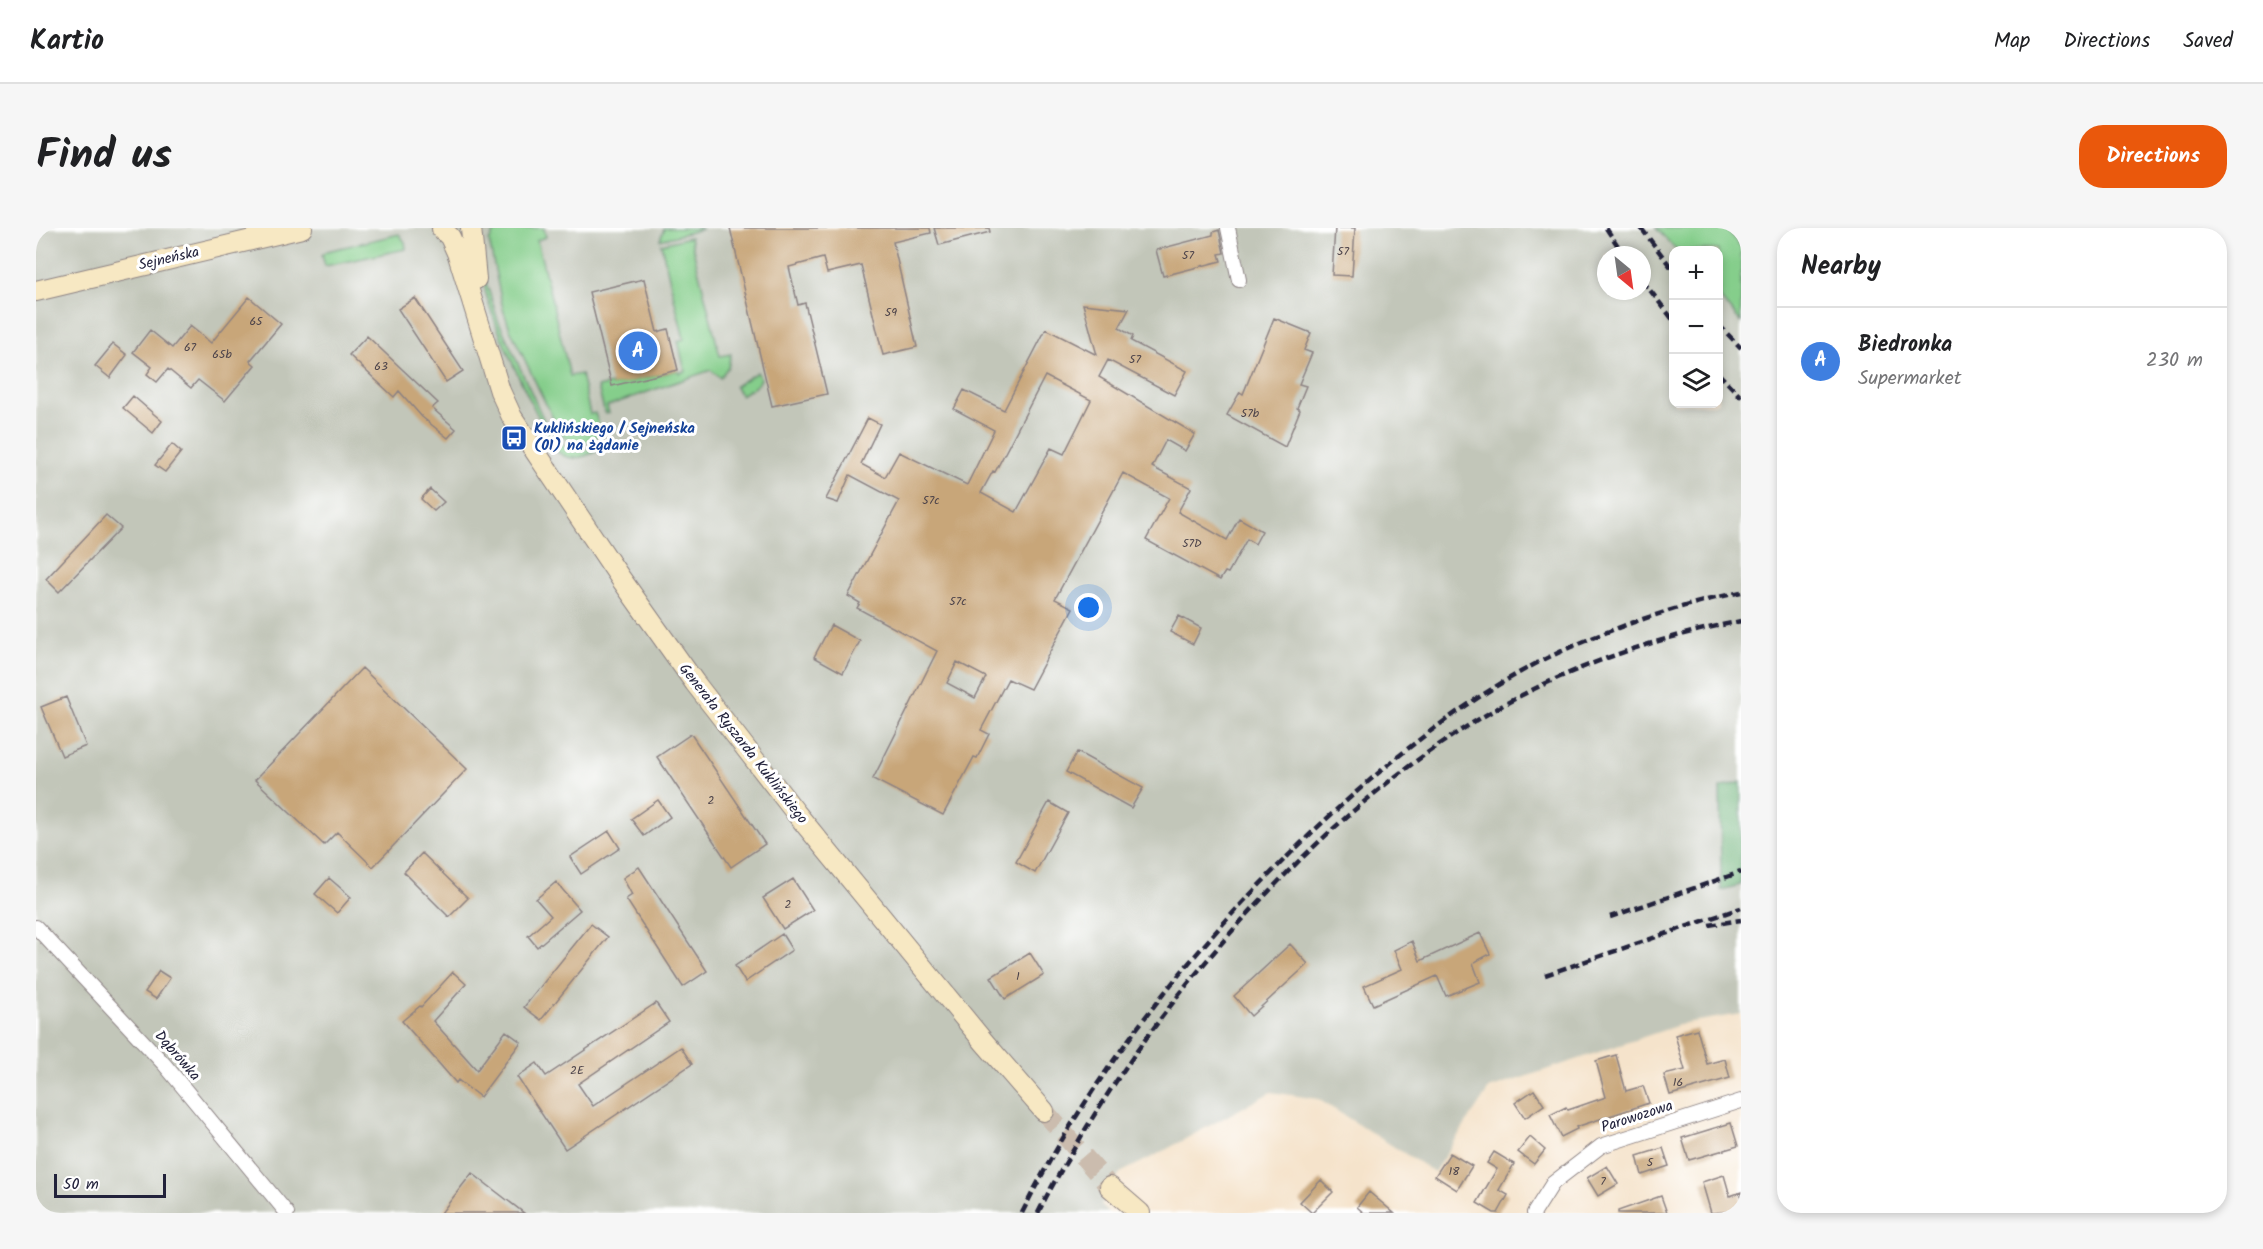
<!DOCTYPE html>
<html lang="en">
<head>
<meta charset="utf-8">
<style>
  body { margin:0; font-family:Kalam,sans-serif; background:#f6f6f6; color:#202124 }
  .controls { position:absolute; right:18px; top:18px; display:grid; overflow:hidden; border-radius:12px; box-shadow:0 3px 9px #0003 }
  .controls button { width:54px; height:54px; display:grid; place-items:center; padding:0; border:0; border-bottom:2px solid #e0e0e0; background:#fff; color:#202124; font:30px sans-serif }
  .compass { position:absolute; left:1561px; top:18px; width:54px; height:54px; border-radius:50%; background:#fff; box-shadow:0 3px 9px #0003; rotate:151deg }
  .scale { position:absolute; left:18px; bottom:15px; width:112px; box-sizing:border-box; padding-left:6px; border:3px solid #22223b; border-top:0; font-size:16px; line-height:21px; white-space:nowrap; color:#22223b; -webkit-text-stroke:4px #fff; paint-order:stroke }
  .you { position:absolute; left:1053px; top:380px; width:21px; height:21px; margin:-15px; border:4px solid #fff; border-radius:50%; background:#1a73e8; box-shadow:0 0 0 9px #1a73e833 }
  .badge { display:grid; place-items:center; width:39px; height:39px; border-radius:50%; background:#ea580c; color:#fff; font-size:20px; font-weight:700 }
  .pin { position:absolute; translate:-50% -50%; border:3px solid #fff; box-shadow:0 2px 6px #0006 }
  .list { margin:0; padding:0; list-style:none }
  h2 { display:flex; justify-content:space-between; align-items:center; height:78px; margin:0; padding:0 24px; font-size:26px }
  h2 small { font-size:20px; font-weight:400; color:#757577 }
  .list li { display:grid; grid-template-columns:39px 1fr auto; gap:18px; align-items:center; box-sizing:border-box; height:108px; padding:0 24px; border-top:2px solid #e0e0e0 }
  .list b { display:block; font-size:22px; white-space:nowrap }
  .list p { margin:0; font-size:20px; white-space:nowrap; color:#757577 }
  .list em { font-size:20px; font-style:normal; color:#757577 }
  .icon { flex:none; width:33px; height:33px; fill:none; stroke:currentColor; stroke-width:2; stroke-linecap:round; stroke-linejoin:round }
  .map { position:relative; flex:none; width:1705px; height:985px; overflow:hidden; border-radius:24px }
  header { display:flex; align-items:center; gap:36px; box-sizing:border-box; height:84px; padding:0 30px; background:#fff; border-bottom:2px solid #e0e0e0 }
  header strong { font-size:28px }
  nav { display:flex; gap:33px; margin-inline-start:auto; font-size:21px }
  .intro { display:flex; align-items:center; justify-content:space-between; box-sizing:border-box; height:144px; padding:0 36px }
  h1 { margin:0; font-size:42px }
  .button { padding:15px 27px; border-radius:24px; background:#ea580c; color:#fff; font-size:21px; font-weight:700 }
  main { display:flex; gap:36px; padding:0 36px }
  aside { flex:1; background:#fff; border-radius:24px; box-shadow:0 3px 9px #0003 }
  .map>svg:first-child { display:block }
  .industrial { fill:#c2c6b9; fill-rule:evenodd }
  .green { fill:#85ce8b; stroke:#547863; stroke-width:1.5 }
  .forest { fill:#6cb177; stroke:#476a59; stroke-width:1.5 }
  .building { fill:#c8a679; fill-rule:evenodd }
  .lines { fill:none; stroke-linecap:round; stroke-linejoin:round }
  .secondary-tunnel { stroke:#cbbcae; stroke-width:20; stroke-dasharray:20 10; stroke-linecap:butt }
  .street-casing { stroke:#8c8283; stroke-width:16 }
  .secondary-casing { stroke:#8c8283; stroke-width:22 }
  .street { stroke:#fff; stroke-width:14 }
  .secondary { stroke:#f7e8c3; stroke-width:20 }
  .rail { stroke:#22223b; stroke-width:4.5; stroke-dasharray:9 4.5; stroke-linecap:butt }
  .labels { text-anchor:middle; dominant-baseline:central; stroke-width:6; stroke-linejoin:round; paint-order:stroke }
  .number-label { font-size:12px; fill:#4c434a }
  .street-label { font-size:15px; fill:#22223b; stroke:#fff }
  .transit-label { font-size:15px; font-weight:bold; fill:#164399; stroke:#fff; text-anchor:start }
</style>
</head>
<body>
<header>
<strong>Kartio</strong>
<nav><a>Map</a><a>Directions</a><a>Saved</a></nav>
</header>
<div class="intro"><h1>Find us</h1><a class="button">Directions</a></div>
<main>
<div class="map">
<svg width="1705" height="985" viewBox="0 0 1705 985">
  <rect width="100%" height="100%" fill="#fff"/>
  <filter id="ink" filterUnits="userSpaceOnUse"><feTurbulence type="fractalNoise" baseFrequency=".0167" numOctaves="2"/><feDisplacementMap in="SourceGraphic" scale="12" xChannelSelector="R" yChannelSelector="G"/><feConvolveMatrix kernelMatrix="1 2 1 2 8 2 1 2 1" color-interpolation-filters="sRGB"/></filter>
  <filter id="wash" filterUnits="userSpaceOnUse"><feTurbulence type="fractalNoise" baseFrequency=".008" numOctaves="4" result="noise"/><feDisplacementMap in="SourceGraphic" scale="24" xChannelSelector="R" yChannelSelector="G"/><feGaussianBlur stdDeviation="1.35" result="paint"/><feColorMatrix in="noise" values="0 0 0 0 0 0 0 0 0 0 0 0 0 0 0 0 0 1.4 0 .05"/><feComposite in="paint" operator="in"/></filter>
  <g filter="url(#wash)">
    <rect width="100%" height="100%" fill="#f5e3cb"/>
    <!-- industrial -->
    <path class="industrial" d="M 0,0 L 1705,0 L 1705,786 L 1649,795 L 1453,861 L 1398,944 L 1282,871 L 1235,864 L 1120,927 L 1084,945 L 1065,977 L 1073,985 L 0,985 ZM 1638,22 L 1682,22 L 1682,176 L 1638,176 ZM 1570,27 L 1606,27 L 1606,63 L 1570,63 Z"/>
    <!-- green -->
    <path class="green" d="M 461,0 L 508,0 L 510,9 L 501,12 L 534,148 L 545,146 L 554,186 L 559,185 L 565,204 C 554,219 537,217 524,205 L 474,101 L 467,81 L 453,13 Z
      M 628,0 L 665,0 L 666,1 L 624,12 Z
      M 1620,0 L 1689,0 L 1705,19 L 1705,94 L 1683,69 L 1682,22 L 1640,22 Z
      M 363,6 L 369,14 L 370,21 L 289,38 L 286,27 L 291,23 Z
      M 654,9 L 684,128 L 695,126 L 692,139 L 684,150 L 675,142 L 571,178 L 573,185 L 569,186 L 562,159 L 575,156 L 576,158 L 642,142 L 643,145 L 649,143 L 642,113 L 648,111 L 625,16 Z
      M 445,25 L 451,57 L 462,92 L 511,199 C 519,213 532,226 551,222 C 556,221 561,218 565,217 L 564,221 C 549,230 531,236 518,220 C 497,178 438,68 445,25 Z
      M 721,144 L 725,151 L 721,157 L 705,167 L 699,158 Z"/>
    <!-- forest -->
    <path class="forest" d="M 1705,554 L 1705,657 L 1685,662 L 1684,560 Z"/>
    <g id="blocks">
      <!-- building -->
      <path class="building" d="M 694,0 L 894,0 L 895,5 L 857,14 L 881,119 L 847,127 L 825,37 L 791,45 L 787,30 L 753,39 L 762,77 L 769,75 L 791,166 L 736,178 Z
        M 898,0 L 953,0 L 954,4 L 903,17 Z
        M 1299,0 L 1319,0 L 1316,48 L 1296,47 Z
        M 1183,2 L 1188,25 L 1183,26 L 1185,33 L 1127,48 L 1120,22 L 1177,7 L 1177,4 Z
        M 608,51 L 621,104 L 632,101 L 642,142 L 576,158 L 553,64 Z
        M 213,69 L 245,96 L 214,133 L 219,137 L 189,173 L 162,152 L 155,160 L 132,141 L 121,154 L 111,146 L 116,139 L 97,124 L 114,102 L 136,120 L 154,98 L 175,115 Z
        M 379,70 L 427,143 L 410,154 L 362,81 Z
        M 1047,76 L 1093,81 L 1083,100 L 1097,108 L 1095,113 L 1151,143 L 1138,167 L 1072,132 L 1063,149 L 1159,206 L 1149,223 L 1130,212 L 1116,239 L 1155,260 L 1142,284 L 1191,312 L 1203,290 L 1226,303 L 1219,316 L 1211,311 L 1192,345 L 1189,344 L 1184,352 L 1110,312 L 1133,270 L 1087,245 L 1019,371 L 1037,380 L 994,461 L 972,451 L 945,502 L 953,506 L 941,530 L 938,529 L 907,587 L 837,551 L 901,423 L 821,380 L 824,375 L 812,368 L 863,273 L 814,247 L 802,275 L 790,271 L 832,190 L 844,196 L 825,236 L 849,249 L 863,224 L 931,257 L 958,202 L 918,181 L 928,162 L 968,182 L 1010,101 L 1061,127 ZM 1009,148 L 1055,172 L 1028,226 L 1015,220 L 980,284 L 945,265 L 957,243 L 959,244 ZM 921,434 L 950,449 L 939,470 L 911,455 Z
        M 1238,90 L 1275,105 L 1268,122 L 1276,125 L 1263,156 L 1270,158 L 1261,180 L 1264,182 L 1249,219 L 1191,187 L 1204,164 L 1207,166 Z
        M 331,108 L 402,175 L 396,180 L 420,201 L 412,210 L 386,189 L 363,163 L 358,169 L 313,127 Z
        M 77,116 L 91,127 L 74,150 L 59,138 Z
        M 97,168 L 126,193 L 117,205 L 87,180 Z
        M 136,216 L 145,224 L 129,244 L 119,237 Z
        M 394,261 L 408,274 L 398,283 L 385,271 Z
        M 70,287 L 85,300 L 23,364 L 10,351 Z
        M 1143,388 L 1165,400 L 1157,416 L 1134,404 Z
        M 795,397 L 824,413 L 807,445 L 778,429 Z
        M 326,440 L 431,541 L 337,639 L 301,604 L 288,617 L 219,552 Z
        M 30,469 L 50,518 L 26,528 L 5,479 Z
        M 655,506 L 729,616 L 695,639 L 621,529 Z
        M 1041,524 L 1107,560 L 1095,580 L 1030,544 Z
        M 622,572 L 634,589 L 608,608 L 595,591 Z
        M 1013,574 L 1032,585 L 999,645 L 980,634 Z
        M 573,603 L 584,620 L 545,646 L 534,629 Z
        M 386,625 L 432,670 L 413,689 L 368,644 Z
        M 603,639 L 671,743 L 647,759 L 590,671 L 596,667 L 587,650 Z
        M 293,650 L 315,669 L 301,685 L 279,666 Z
        M 757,651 L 777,682 L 747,701 L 727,670 Z
        M 520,654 L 544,682 L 501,719 L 492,708 L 515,688 L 500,671 Z
        M 555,696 L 572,709 L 505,792 L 488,779 Z
        M 1444,705 L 1454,726 L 1437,735 L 1444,754 L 1410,768 L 1401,748 L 1337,777 L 1328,758 L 1366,741 L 1358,722 L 1376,713 L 1384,733 Z
        M 746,706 L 756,722 L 709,754 L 699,738 Z
        M 1254,716 L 1272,736 L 1215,788 L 1198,768 Z
        M 994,725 L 1008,747 L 969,771 L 955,749 Z
        M 123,743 L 134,750 L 120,771 L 109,764 Z
        M 417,744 L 430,756 L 397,793 L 441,842 L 470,803 L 485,814 L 444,869 L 422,852 L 420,855 L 366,793 L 384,778 L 385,779 Z
        M 620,775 L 633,794 L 542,856 L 557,878 L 645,819 L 656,836 L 529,921 L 481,849 L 501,835 L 510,848 Z
        M 1661,801 L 1671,836 L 1689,831 L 1694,850 L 1634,867 L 1628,847 L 1649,842 L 1639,807 Z
        M 1580,827 L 1590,863 L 1607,858 L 1613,875 L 1540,899 L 1541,901 L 1525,909 L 1514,887 L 1530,879 L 1532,882 L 1570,869 L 1560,833 Z
        M 1498,862 L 1508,877 L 1489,890 L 1479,875 Z
        M 1695,895 L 1702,918 L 1653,932 L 1646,910 Z
        M 1494,909 L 1509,922 L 1498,936 L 1482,924 Z
        M 1627,920 L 1633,938 L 1606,947 L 1601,928 Z
        M 1458,924 L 1478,936 L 1463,962 L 1472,967 L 1462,985 L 1458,985 L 1441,975 L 1461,941 L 1451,935 Z
        M 1414,925 L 1436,938 L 1421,962 L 1399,948 Z
        M 1571,938 L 1582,956 L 1562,968 L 1551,950 Z
        M 436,945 L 488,985 L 405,985 Z
        M 1688,947 L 1694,968 L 1705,964 L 1705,983 L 1675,985 L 1666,954 Z
        M 1285,952 L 1297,964 L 1276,985 L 1264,974 Z
        M 1333,964 L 1358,985 L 1328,985 L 1321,979 Z
        M 1625,968 L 1631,985 L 1582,985 L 1582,983 Z"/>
    </g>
  </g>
  <g filter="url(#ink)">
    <use href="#blocks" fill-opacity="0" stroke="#8c8283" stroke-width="1.5"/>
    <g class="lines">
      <!-- secondary-tunnel -->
      <path class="secondary-tunnel" d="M 1008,883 L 1074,959"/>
      <defs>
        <path id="street" d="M 1192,0 L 1203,52
          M 0,699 L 128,836 L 251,985
          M 1498,985 L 1517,955 L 1565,918 L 1705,873"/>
        <path id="secondary" d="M 435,0 L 440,51
          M 406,1 L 414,9 L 422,27 L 464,163 L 476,189 L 585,351 L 659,455 L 760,585 L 948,814 L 1008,883
          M 0,63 L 266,0
          M 1074,959 L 1104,985"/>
      </defs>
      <!-- street casing -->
      <use href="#street" class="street-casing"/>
      <!-- secondary casing -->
      <use href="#secondary" class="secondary-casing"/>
      <!-- street -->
      <use href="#street" class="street"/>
      <!-- secondary -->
      <use href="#secondary" class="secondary"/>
      <!-- rail -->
      <path class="rail" d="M 1570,0 L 1588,27
        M 1605,0 L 1638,43
        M 1606,52 L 1638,93
        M 1682,96 L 1705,120
        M 1682,145 L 1705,169
        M 1574,689 L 1705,644
        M 1673,697 L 1705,692
        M 1509,747 L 1705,680
        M 986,985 C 1062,833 1174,698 1299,583 C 1362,526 1429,472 1505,433 C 1568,402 1636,379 1705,364
        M 1002,985 C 1016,956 1033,930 1049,902 C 1150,736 1313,555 1488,466 C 1557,431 1629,408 1705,393"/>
    </g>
  </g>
  <!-- icons -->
  <defs>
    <symbol id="bus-square" viewBox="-11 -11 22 22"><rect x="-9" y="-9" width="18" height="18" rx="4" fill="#1a4fb4" stroke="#fff"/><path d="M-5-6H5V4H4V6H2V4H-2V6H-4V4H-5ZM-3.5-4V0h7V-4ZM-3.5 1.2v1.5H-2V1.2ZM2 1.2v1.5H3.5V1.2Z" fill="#fff"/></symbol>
  </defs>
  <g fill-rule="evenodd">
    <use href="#bus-square" x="463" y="195" width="30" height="30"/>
  </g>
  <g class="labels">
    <!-- number labels -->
    <g class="number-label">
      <text x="1307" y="23">57</text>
      <text x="1152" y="27">57</text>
      <text x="855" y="84">59</text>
      <text x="220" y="93">65</text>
      <text x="154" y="119">67</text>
      <text x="186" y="126">65b</text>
      <text x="1099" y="131">57</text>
      <text x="345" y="138">63</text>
      <text x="1214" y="185">57b</text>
      <text x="895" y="272">57c</text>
      <text x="1156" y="315">57D</text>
      <text x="922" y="373">57c</text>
      <text x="675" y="572">2</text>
      <text x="752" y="676">2</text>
      <text x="982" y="748">1</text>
      <text x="541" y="842">2E</text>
      <text x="1642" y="854">16</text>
      <text x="1614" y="934">5</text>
      <text x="1418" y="943">18</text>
      <text x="1567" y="953">7</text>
    </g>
    <!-- street labels -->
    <g class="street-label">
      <text transform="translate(133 31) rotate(-13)">Sejneńska</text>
      <text transform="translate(707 516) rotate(52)">Generała Ryszarda Kuklińskiego</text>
      <text transform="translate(141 828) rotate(49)">Dąbrówka</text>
      <text transform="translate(1601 889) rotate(-18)">Parowozowa</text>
    </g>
    <!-- transit labels -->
    <g class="transit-label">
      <text x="498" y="201">Kuklińskiego / Sejneńska<tspan x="498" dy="17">(01) na żądanie</tspan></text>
    </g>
  </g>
</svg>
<div class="controls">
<button>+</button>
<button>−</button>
<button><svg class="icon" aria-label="layers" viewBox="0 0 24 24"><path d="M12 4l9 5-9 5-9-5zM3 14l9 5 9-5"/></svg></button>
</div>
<svg class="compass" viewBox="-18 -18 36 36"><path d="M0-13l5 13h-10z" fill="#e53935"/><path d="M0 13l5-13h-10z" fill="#757577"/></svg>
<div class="scale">50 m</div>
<div class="you"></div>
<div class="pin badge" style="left:602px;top:123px;background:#3f7fe0">A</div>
</div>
<aside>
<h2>Nearby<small></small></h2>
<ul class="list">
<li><span class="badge" style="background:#3f7fe0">A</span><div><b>Biedronka</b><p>Supermarket</p></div><em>230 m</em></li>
</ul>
</aside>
</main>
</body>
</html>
